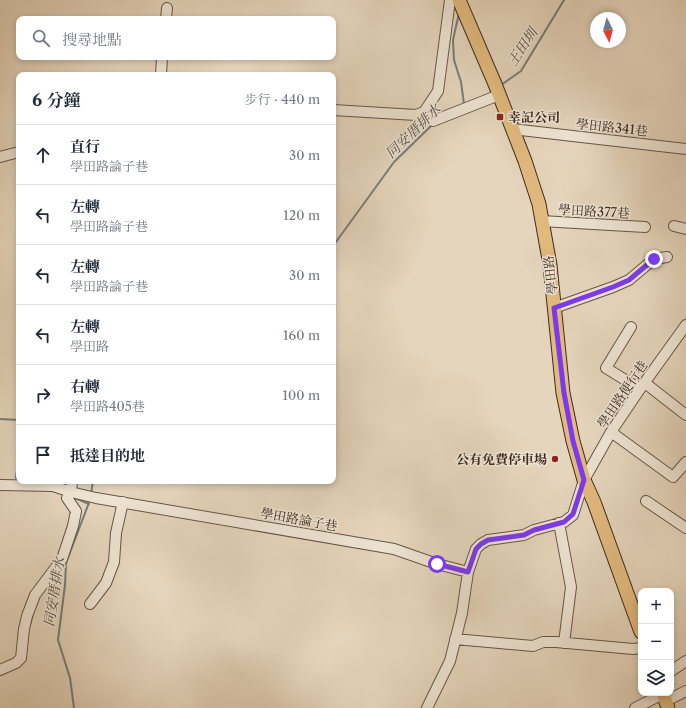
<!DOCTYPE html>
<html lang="zh-TW">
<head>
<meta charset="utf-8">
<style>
  body { margin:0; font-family:"Libre Caslon Text","Noto Serif TC",serif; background:#f2f2f3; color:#1f2937 }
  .controls { position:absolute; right:12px; bottom:12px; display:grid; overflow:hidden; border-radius:8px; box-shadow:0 2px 6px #0003 }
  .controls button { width:36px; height:36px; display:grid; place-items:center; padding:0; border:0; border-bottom:1px solid #e0e1e3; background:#fff; color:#1f2937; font:20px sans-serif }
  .compass { position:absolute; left:590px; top:12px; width:36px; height:36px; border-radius:50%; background:#fff; box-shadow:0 2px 6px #0003; rotate:174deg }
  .stop { position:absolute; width:12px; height:12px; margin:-9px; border:3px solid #7c3aed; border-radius:50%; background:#fff }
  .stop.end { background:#7c3aed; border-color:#fff; box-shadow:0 1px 4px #0008 }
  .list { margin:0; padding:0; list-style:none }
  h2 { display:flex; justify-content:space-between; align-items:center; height:52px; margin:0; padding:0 16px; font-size:17px }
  h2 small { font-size:13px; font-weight:400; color:#747a83 }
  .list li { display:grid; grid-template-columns:26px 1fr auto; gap:12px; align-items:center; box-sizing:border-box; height:60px; padding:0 16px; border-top:1px solid #e0e1e3 }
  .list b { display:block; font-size:15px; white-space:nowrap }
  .list p { margin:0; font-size:13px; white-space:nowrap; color:#747a83 }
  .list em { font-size:13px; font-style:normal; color:#747a83 }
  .icon { flex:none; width:22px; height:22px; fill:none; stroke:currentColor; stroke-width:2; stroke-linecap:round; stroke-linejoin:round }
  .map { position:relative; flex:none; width:686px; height:708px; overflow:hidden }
  .search { position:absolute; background:#fff; box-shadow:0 2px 6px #0003; left:16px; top:16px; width:320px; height:44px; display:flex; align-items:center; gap:10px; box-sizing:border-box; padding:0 14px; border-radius:8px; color:#747a83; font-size:15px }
  .panel { position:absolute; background:#fff; box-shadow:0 2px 6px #0003; left:16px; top:72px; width:320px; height:412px; border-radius:8px }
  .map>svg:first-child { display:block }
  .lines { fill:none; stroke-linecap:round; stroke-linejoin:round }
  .stream { stroke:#747e7d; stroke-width:2 }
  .minor-casing { stroke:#665648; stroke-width:12 }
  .major-casing { stroke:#3b2b21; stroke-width:15 }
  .minor { stroke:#eee4d3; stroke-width:10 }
  .major { stroke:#e2ba7e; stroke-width:13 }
  .route { stroke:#7c3aed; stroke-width:5 }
  .poi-dot { fill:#8f2418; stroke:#eee4d3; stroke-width:1.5 }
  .labels { text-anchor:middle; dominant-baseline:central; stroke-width:3; stroke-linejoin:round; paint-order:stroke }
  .poi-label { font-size:13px; font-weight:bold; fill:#3b2b21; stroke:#eee4d3; text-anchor:start }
  .street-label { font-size:13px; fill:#3b2b21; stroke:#eee4d3 }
  .water-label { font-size:14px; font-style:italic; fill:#534e48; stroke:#eee4d3 }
</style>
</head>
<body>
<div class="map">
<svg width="686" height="708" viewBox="0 0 686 708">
  <rect width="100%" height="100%" fill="#e5d5bc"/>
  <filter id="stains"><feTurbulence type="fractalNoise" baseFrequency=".005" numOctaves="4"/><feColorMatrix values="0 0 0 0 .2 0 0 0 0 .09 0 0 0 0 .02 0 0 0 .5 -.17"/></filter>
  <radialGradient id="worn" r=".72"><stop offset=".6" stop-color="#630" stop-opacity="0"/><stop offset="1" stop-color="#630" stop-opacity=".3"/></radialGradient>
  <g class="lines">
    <!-- stream -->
    <path class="stream" d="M 459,13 L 453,40 L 454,60 L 461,82 L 464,104
      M 501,85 L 521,71 L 564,0
      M 333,246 L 394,162 L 433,124
      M 0,419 L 19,420
      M 17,481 L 16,477 L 19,457
      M 91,494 L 93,481
      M 75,498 L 89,504
      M 58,572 L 66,563
      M 30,625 L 34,610
      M 74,708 L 70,678 L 58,640 L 65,585 L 66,563 L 90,500"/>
    <defs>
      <path id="minor" d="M 166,19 L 167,8
        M 161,75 L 162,57
        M 333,110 L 416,115 L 424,112 L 438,91 L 450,0
        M 424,112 L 433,121 L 499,95
        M 512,129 L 686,149
        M 0,157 L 19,152
        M 541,221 L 645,227
        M 674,226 L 686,229
        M 554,308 L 613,287 L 629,280 L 654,259 L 667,257
        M 631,327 L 606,368 L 640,389
        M 645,383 L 686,415
        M 611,432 L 673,477 L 686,462
        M 0,485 L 53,486 L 71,492 L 96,498 L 394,549 L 437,564 L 468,572
        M 646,501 L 686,528
        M 559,523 L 571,587 L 564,643
        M 90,604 L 106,583 L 114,562 L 116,533 L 123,502
        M 455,639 L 533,646 L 543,642 L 556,642 L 633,649 L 641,648
        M 0,670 L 16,663 L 21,658 L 24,629 L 27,616 L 35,595 L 62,559 L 73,526 L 76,511 L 67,498 L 71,492 L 72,481
        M 671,671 L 686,661
        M 666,701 L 686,691
        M 427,708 L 450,661 L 462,613 L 468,572 L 476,549 L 481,544 L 488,540 L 524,535 L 534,530 L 564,522 L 573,515 L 584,480 L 611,432 L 640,389 L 686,325
        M 635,708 L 663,694"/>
      <path id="major" d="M 459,0 L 495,84 L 525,161 L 539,204 L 550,265 L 563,393 L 573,441 L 584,480 L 594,502 L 641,632
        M 663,693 L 668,708"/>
    </defs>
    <!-- minor casing -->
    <use href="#minor" class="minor-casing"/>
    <!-- major casing -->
    <use href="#major" class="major-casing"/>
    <!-- minor -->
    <use href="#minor" class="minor"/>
    <!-- major -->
    <use href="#major" class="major"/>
  </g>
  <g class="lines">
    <!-- route -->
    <path class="route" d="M 437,564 L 468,572 L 476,549 L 481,544 L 488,540 L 524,535 L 534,530 L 564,522 L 573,514 L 584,480 L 573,441 L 564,393 L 554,308 L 613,287 L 629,280 L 654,259"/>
  </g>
  <!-- markers -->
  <g class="poi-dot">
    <rect x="496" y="113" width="8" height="8" rx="2"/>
    <circle cx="555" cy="459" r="4"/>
  </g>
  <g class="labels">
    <!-- poi labels -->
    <g class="poi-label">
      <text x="508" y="117">幸記公司</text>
      <text x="547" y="459" text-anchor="end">公有免費停車場</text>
    </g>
    <!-- street labels -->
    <g class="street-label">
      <text transform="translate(612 127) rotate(6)">學田路341巷</text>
      <text transform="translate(594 211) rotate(3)">學田路377巷</text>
      <text transform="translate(550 275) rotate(-97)">學田路</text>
      <text transform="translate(622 394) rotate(-56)">學田路便行巷</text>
      <text transform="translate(299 519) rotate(10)">學田路論子巷</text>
    </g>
    <!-- water labels -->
    <g class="water-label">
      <text transform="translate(522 47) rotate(-56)">王田圳</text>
      <text transform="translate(413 131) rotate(-44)">同安厝排水</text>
      <text transform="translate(54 592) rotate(-81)">同安厝排水</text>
    </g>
  </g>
  <rect width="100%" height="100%" filter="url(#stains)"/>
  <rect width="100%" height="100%" fill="url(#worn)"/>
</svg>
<div class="controls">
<button>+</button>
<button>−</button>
<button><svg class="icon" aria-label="layers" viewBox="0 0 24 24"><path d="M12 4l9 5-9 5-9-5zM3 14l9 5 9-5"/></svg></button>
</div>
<svg class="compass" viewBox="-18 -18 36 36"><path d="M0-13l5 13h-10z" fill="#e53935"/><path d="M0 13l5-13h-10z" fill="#747a83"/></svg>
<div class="stop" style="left:437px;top:564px"></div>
<div class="stop end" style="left:654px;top:259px"></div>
<div class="search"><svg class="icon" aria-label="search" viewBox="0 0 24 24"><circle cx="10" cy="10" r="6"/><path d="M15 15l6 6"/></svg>搜尋地點</div>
<section class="panel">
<h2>6 分鐘<small>步行 · 440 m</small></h2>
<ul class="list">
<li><svg class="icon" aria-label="ahead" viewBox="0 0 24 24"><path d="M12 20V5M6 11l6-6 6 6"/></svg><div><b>直行</b><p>學田路論子巷</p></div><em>30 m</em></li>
<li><svg class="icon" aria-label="left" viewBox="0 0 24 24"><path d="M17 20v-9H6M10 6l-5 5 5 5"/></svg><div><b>左轉</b><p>學田路論子巷</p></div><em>120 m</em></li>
<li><svg class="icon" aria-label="left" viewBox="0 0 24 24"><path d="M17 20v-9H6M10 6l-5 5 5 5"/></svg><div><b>左轉</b><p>學田路論子巷</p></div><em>30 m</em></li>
<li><svg class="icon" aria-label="left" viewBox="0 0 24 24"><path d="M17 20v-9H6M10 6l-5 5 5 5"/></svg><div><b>左轉</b><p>學田路</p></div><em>160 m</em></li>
<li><svg class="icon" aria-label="right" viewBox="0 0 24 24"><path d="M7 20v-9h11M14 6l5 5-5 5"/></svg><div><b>右轉</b><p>學田路405巷</p></div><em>100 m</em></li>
<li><svg class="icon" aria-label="arrive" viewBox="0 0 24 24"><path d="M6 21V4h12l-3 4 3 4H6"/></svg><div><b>抵達目的地</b></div></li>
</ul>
</section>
</div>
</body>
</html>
